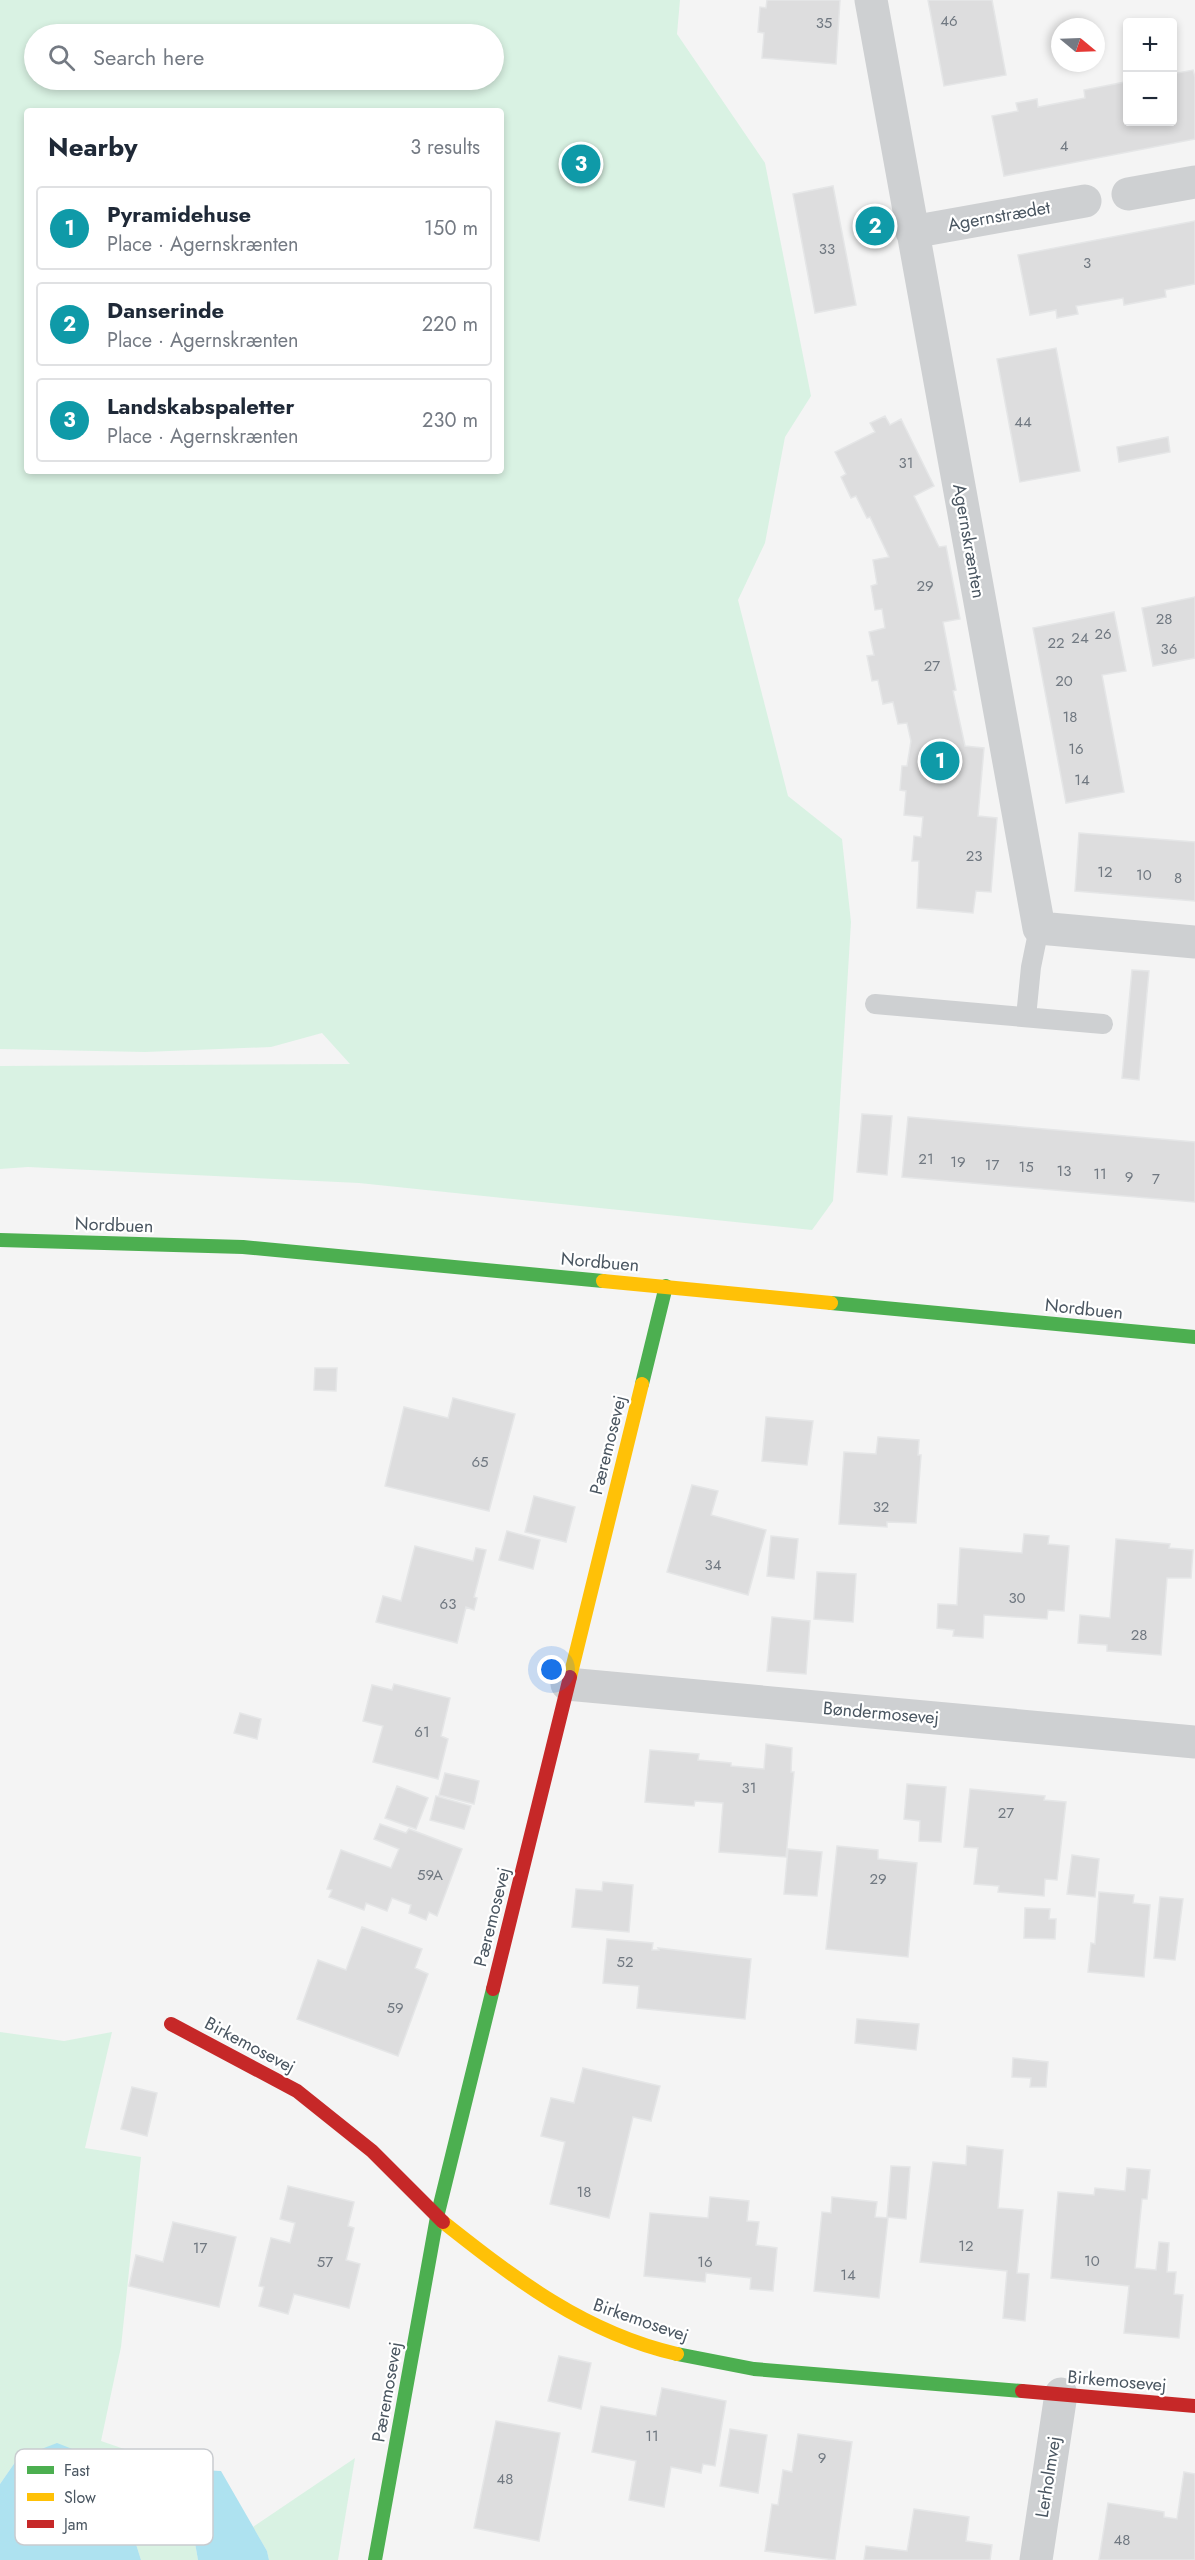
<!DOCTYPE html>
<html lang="en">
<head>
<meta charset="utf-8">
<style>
  body { margin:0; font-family:Jost,sans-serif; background:#f6f6f7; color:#1f2937 }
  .controls { position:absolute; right:18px; top:18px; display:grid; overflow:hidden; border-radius:6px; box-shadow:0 3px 9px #0003 }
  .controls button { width:54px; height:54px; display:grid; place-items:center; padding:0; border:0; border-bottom:2px solid #e0e1e3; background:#fff; color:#1f2937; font:30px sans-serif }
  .compass { position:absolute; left:1051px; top:18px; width:54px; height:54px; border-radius:50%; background:#fff; box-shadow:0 3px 9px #0003; rotate:109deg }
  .you { position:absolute; left:552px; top:1670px; width:21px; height:21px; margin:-15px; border:4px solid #fff; border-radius:50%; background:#1a73e8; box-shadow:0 0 0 9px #1a73e833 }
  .badge { display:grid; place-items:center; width:39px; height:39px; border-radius:50%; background:#868d94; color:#fff; font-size:20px; font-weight:700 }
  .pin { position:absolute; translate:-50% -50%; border:3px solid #fff; box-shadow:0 2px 6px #0006 }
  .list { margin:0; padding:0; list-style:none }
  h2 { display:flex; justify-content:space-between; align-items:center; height:78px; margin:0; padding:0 24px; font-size:26px }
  h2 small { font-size:20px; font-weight:400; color:#747a83 }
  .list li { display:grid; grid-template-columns:39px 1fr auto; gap:18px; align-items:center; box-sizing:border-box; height:84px; margin:0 12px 12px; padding:0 12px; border:2px solid #e0e1e3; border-radius:6px }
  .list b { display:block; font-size:22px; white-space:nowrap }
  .list p { margin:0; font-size:20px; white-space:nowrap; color:#747a83 }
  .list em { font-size:20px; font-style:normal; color:#747a83 }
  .icon { flex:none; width:33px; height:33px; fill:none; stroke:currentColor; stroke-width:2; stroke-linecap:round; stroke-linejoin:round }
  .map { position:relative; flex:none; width:1195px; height:2560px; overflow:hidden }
  .search { position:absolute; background:#fff; box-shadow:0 3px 9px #0003; left:24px; top:24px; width:480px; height:66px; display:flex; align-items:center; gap:15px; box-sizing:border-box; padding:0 21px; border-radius:33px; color:#747a83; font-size:22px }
  .panel { position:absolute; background:#fff; box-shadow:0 3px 9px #0003; left:24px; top:108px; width:480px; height:366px; border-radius:6px }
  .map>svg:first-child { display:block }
  .green { fill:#d9f2e3; fill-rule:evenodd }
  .water { fill:#aee2f0 }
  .building { fill:#ddddde; stroke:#e5e6e7; stroke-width:1.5 }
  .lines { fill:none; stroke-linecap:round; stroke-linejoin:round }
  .lane { stroke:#ced0d2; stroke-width:20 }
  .street { stroke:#ced0d2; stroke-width:33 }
  .fast { stroke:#4caf50; stroke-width:14 }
  .slow { stroke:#ffc107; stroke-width:14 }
  .jam { stroke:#c62828; stroke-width:14 }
  .labels { text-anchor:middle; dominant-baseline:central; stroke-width:4.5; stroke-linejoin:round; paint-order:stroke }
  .number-label { font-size:15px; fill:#707881 }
  .street-label { font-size:18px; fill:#4a5661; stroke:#fff }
  .key { fill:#fff; stroke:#c9ccd0; stroke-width:1.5 }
  .key-label { font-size:16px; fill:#4a5661 }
</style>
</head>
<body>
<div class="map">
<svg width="1195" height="2560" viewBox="0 0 1195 2560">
  <rect width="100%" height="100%" fill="#f4f4f4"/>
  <!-- green -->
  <path class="green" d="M 0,0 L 680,0 L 677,34 L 765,163 L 811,396 L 785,437 L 765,543 L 738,600 L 788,796 L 842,839 L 851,922 L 839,1119 L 833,1201 L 812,1230 L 359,1183 L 28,1167 L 0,1169 L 0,1066 L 350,1064 L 322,1033 L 271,1047 L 145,1052 L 0,1049 ZM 494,34 L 494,80 L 34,80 L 34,34 ZM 27,111 L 501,111 L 501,471 L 27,471 Z
    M 0,2032 L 64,2041 L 112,2032 L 85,2148 L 141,2157 L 121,2347 L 101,2441 L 182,2469 L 198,2560 L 141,2560 L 111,2464 L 18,2458 L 0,2484 Z
    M 355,2458 L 338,2560 L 269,2560 L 267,2551 L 253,2527 Z"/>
  <!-- water -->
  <path class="water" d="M 57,2443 L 111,2464 L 141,2560 L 0,2560 L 0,2484 L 18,2458 Z
    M 182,2469 L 221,2471 L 267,2551 L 269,2560 L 198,2560 Z"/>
  <!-- building -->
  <path class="building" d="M 767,0 L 840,0 L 836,64 L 762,58 L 764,33 L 758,32 L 760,7 L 766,8 Z
    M 928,0 L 992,0 L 1006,75 L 944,86 Z
    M 1193,70 L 1195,77 L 1195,139 L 1004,176 L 992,116 L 1018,111 L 1016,103 L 1037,99 L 1038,107 L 1085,98 L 1084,90 L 1125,82 L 1128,122 L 1172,122 L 1172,74 Z
    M 833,186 L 856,305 L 815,313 L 793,194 Z
    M 1195,221 L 1195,284 L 1165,290 L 1166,297 L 1124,305 L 1123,298 L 1076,306 L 1078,314 L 1057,318 L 1056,310 L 1030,315 L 1018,255 Z
    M 1056,348 L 1080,471 L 1020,482 L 997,359 Z
    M 885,416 L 890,425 L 901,419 L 934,486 L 914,496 L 939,547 L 946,546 L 960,619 L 943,622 L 956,690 L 953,691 L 965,746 L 984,748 L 978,816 L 997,818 L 991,892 L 976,891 L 973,913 L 917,908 L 919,861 L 912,861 L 914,836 L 921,837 L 923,817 L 904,815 L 906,791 L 900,790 L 902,766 L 907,766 L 911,741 L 907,723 L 898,724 L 893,702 L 883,704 L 878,680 L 872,681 L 867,656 L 874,655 L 869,632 L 885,628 L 882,609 L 875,610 L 871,586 L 877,584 L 873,560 L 889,557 L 870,517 L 867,518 L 856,496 L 851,498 L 841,477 L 846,474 L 835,452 L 875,432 L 870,423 Z
    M 1168,437 L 1170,452 L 1119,462 L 1117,447 Z
    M 1195,597 L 1195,658 L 1153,666 L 1142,608 Z
    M 1114,612 L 1126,671 L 1102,675 L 1124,792 L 1066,803 L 1033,628 Z
    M 1079,833 L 1195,842 L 1195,901 L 1075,891 Z
    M 1132,970 L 1149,971 L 1139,1080 L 1122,1078 Z
    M 862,1114 L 892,1116 L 887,1175 L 857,1172 Z
    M 908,1117 L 1195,1142 L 1195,1202 L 902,1177 Z
    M 315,1368 L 337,1368 L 336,1391 L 314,1390 Z
    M 453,1398 L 515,1414 L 489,1511 L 385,1486 L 404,1407 L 448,1418 Z
    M 766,1417 L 813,1421 L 807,1465 L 762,1461 Z
    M 878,1437 L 919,1440 L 918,1455 L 921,1455 L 916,1523 L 887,1522 L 887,1527 L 839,1524 L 844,1452 L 876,1454 Z
    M 692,1485 L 718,1491 L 711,1515 L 766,1530 L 748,1595 L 667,1572 Z
    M 534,1496 L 575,1507 L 566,1542 L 525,1532 Z
    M 507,1531 L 540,1540 L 533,1569 L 499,1560 Z
    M 1024,1534 L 1049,1536 L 1048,1544 L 1069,1546 L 1064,1611 L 1048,1610 L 1047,1619 L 984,1615 L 983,1638 L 953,1636 L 954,1630 L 937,1628 L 938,1604 L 957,1605 L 960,1548 L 1022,1553 Z
    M 771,1536 L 798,1539 L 794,1579 L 767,1576 Z
    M 1116,1539 L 1170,1544 L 1169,1548 L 1193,1550 L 1191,1578 L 1167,1578 L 1161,1655 L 1107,1651 L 1107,1645 L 1078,1643 L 1080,1615 L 1110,1618 Z
    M 415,1546 L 473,1561 L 476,1548 L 486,1550 L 474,1597 L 477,1598 L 474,1610 L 466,1607 L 457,1643 L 376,1622 L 383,1596 L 401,1601 Z
    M 817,1572 L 856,1574 L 853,1622 L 814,1619 Z
    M 772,1617 L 810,1621 L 806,1674 L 767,1671 Z
    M 394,1684 L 450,1698 L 441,1736 L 448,1739 L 438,1779 L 373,1762 L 383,1726 L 363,1721 L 372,1685 L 392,1690 Z
    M 240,1713 L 261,1719 L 257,1739 L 234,1733 Z
    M 766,1744 L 792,1748 L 791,1772 L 794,1772 L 786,1857 L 719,1852 L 723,1803 L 695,1801 L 694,1806 L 645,1802 L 650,1750 L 699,1754 L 698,1760 L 731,1763 L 731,1766 L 764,1769 Z
    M 445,1773 L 479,1781 L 474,1804 L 439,1795 Z
    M 907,1784 L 946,1787 L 941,1842 L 919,1841 L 920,1821 L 904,1819 Z
    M 397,1786 L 428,1798 L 416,1829 L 385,1818 Z
    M 970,1789 L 1045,1796 L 1044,1800 L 1066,1802 L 1057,1880 L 1045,1879 L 1044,1896 L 998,1892 L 999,1886 L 974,1884 L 978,1848 L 964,1847 Z
    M 436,1796 L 471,1806 L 464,1829 L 430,1820 Z
    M 380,1824 L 406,1833 L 409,1829 L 462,1849 L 437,1916 L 429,1912 L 426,1920 L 409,1913 L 411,1905 L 392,1898 L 387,1911 L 366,1903 L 364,1910 L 329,1897 L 332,1890 L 327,1889 L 341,1850 L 391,1868 L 399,1849 L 374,1839 Z
    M 837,1846 L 878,1850 L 878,1859 L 917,1863 L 908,1957 L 826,1949 Z
    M 788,1849 L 822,1852 L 817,1896 L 784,1894 Z
    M 1072,1855 L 1099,1859 L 1095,1897 L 1067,1894 Z
    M 603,1882 L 633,1885 L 629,1932 L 572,1927 L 576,1889 L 602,1891 Z
    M 1099,1892 L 1134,1895 L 1133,1903 L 1150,1905 L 1144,1977 L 1088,1972 L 1091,1943 L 1095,1944 Z
    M 1160,1897 L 1183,1899 L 1175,1960 L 1154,1958 Z
    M 1025,1908 L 1050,1909 L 1049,1919 L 1056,1919 L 1055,1939 L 1024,1938 Z
    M 362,1927 L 422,1949 L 415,1968 L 428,1974 L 398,2056 L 297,2019 L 318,1960 L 346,1970 Z
    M 607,1939 L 653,1943 L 652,1950 L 659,1950 L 658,1948 L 751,1959 L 745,2019 L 637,2008 L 639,1986 L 603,1983 Z
    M 857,2019 L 919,2024 L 916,2050 L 855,2043 Z
    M 1013,2058 L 1048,2062 L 1046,2087 L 1030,2087 L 1031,2078 L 1012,2077 Z
    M 583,2068 L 660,2086 L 651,2121 L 633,2117 L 609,2218 L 550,2204 L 565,2142 L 541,2136 L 551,2098 L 574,2103 Z
    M 132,2087 L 157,2093 L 147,2136 L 121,2129 Z
    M 967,2146 L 1003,2150 L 998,2208 L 1023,2210 L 1017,2273 L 1029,2274 L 1025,2321 L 1003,2318 L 1007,2271 L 920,2262 L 933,2162 L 966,2165 Z
    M 891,2166 L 910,2167 L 906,2219 L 887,2217 Z
    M 1127,2168 L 1150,2170 L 1147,2199 L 1142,2199 L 1135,2268 L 1156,2270 L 1159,2242 L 1169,2243 L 1167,2272 L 1176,2272 L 1174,2294 L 1183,2295 L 1179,2338 L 1124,2333 L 1129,2286 L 1051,2278 L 1058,2192 L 1094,2195 L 1095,2188 L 1125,2191 Z
    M 288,2186 L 354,2202 L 348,2226 L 354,2228 L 346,2260 L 360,2264 L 349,2308 L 294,2294 L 288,2314 L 259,2306 L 264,2287 L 259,2286 L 271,2238 L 290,2243 L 295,2223 L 280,2219 Z
    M 710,2197 L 749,2201 L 747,2221 L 759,2222 L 756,2245 L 777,2248 L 773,2291 L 750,2289 L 751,2278 L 706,2273 L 705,2282 L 644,2276 L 650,2213 L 708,2218 Z
    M 832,2197 L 877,2202 L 875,2217 L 888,2218 L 879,2298 L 814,2291 L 822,2212 L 831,2213 Z
    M 173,2222 L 236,2237 L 219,2307 L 129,2286 L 136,2255 L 163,2262 Z
    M 559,2356 L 591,2363 L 581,2409 L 548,2401 Z
    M 662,2388 L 726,2401 L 715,2466 L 703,2464 L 701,2473 L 671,2467 L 664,2507 L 629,2500 L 636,2461 L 592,2452 L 601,2406 L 656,2416 Z
    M 496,2421 L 560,2433 L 539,2541 L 474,2528 Z
    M 730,2429 L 767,2435 L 758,2493 L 720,2486 Z
    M 798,2434 L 852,2442 L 835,2560 L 765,2551 L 772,2504 L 778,2505 L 783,2470 L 792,2472 Z
    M 1184,2472 L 1195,2474 L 1195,2560 L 1099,2560 L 1108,2503 L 1164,2512 L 1164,2517 L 1177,2519 Z
    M 914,2509 L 969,2517 L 966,2541 L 992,2545 L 990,2560 L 864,2560 L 866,2546 L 907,2551 Z"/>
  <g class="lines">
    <!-- lane -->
    <path class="lane" d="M 875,1004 L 1103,1024
      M 1026,1017 L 1031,967 L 1039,928"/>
    <!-- street -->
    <path class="street" d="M 871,0 L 1039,928 L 1195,942
      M 1128,194 L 1195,182
      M 912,232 L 1085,201
      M 567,1684 L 1195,1742
      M 1036,2560 L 1061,2394"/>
    <!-- fast -->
    <path class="fast" d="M 0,1240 L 243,1247 L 603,1281
      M 831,1303 L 1195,1337
      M 642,1384 L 666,1286
      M 677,2354 L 754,2369 L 1022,2391
      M 375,2560 L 437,2217 L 493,1989"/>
    <!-- slow -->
    <path class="slow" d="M 603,1281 L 831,1303
      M 570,1677 L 642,1384
      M 443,2222 C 515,2279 585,2333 677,2354"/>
    <!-- jam -->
    <path class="jam" d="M 493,1989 L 570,1677
      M 171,2024 L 297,2091 L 372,2151 L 443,2222
      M 1022,2391 L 1195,2406"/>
  </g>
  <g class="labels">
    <!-- number labels -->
    <g class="number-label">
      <text x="949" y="21">46</text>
      <text x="824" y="23">35</text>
      <text x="1064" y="146">4</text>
      <text x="827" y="249">33</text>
      <text x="1087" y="263">3</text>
      <text x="1023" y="422">44</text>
      <text x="906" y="463">31</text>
      <text x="925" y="586">29</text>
      <text x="1164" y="619">28</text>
      <text x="1103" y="634">26</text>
      <text x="1080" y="638">24</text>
      <text x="1056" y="643">22</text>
      <text x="1169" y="649">36</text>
      <text x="932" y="666">27</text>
      <text x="1064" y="681">20</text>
      <text x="1070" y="717">18</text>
      <text x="1076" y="749">16</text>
      <text x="1082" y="780">14</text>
      <text x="974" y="856">23</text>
      <text x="1105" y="872">12</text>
      <text x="1144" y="875">10</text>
      <text x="1178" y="878">8</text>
      <text x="926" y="1159">21</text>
      <text x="958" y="1162">19</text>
      <text x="992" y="1165">17</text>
      <text x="1026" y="1167">15</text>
      <text x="1064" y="1171">13</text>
      <text x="1100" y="1174">11</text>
      <text x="1129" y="1177">9</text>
      <text x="1156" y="1179">7</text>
      <text x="480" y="1462">65</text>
      <text x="881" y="1507">32</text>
      <text x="713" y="1565">34</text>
      <text x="1017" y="1598">30</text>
      <text x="448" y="1604">63</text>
      <text x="1139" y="1635">28</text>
      <text x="422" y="1732">61</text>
      <text x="749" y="1788">31</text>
      <text x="1006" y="1813">27</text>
      <text x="430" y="1875">59A</text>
      <text x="878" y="1879">29</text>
      <text x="625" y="1962">52</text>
      <text x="395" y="2008">59</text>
      <text x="584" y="2192">18</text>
      <text x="966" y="2246">12</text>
      <text x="200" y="2248">17</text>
      <text x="1092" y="2261">10</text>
      <text x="325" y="2262">57</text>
      <text x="705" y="2262">16</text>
      <text x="848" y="2275">14</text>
      <text x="652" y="2436">11</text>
      <text x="822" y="2458">9</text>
      <text x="505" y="2479">48</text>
      <text x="1122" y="2540">48</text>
    </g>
    <!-- street labels -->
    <g class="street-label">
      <text transform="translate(999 216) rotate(-10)">Agernstrædet</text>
      <text transform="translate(969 541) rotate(80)">Agernskrænten</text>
      <text transform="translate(114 1225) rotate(2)">Nordbuen</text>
      <text transform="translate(600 1262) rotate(5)">Nordbuen</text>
      <text transform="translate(1084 1309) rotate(6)">Nordbuen</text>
      <text transform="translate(608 1445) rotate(-76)">Pæremosevej</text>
      <text transform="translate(881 1713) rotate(5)">Bøndermosevej</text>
      <text transform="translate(492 1917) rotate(-76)">Pæremosevej</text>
      <text transform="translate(250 2045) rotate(28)">Birkemosevej</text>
      <text transform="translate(641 2320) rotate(19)">Birkemosevej</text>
      <text transform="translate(1117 2381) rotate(5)">Birkemosevej</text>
      <text transform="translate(387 2392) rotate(-80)">Pæremosevej</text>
      <text transform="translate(1048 2477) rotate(-81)">Lerholmvej</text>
    </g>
  </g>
  <!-- legend -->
  <rect x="15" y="2449" width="198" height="96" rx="9" class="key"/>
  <rect x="27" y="2466" width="27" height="8" fill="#4caf50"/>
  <rect x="27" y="2493" width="27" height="8" fill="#ffc107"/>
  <rect x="27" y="2520" width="27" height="8" fill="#c62828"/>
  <g class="key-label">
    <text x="64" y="2476">Fast</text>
    <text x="64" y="2503">Slow</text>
    <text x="64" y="2530">Jam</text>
  </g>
</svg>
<div class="controls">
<button>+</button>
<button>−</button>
</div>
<svg class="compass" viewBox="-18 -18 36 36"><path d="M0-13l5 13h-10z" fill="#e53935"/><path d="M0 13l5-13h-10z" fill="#747a83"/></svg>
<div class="you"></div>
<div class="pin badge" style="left:940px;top:761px;background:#0f9aa8">1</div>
<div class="pin badge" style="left:875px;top:226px;background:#0f9aa8">2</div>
<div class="pin badge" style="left:581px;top:164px;background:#0f9aa8">3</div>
<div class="search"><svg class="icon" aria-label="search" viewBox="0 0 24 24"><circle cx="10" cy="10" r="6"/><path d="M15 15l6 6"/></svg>Search here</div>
<section class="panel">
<h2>Nearby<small>3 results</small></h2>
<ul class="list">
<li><span class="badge" style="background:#0f9aa8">1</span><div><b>Pyramidehuse</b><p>Place · Agernskrænten</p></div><em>150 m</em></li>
<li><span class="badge" style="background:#0f9aa8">2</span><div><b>Danserinde</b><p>Place · Agernskrænten</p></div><em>220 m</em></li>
<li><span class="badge" style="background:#0f9aa8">3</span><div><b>Landskabspaletter</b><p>Place · Agernskrænten</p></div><em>230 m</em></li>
</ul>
</section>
</div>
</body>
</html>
